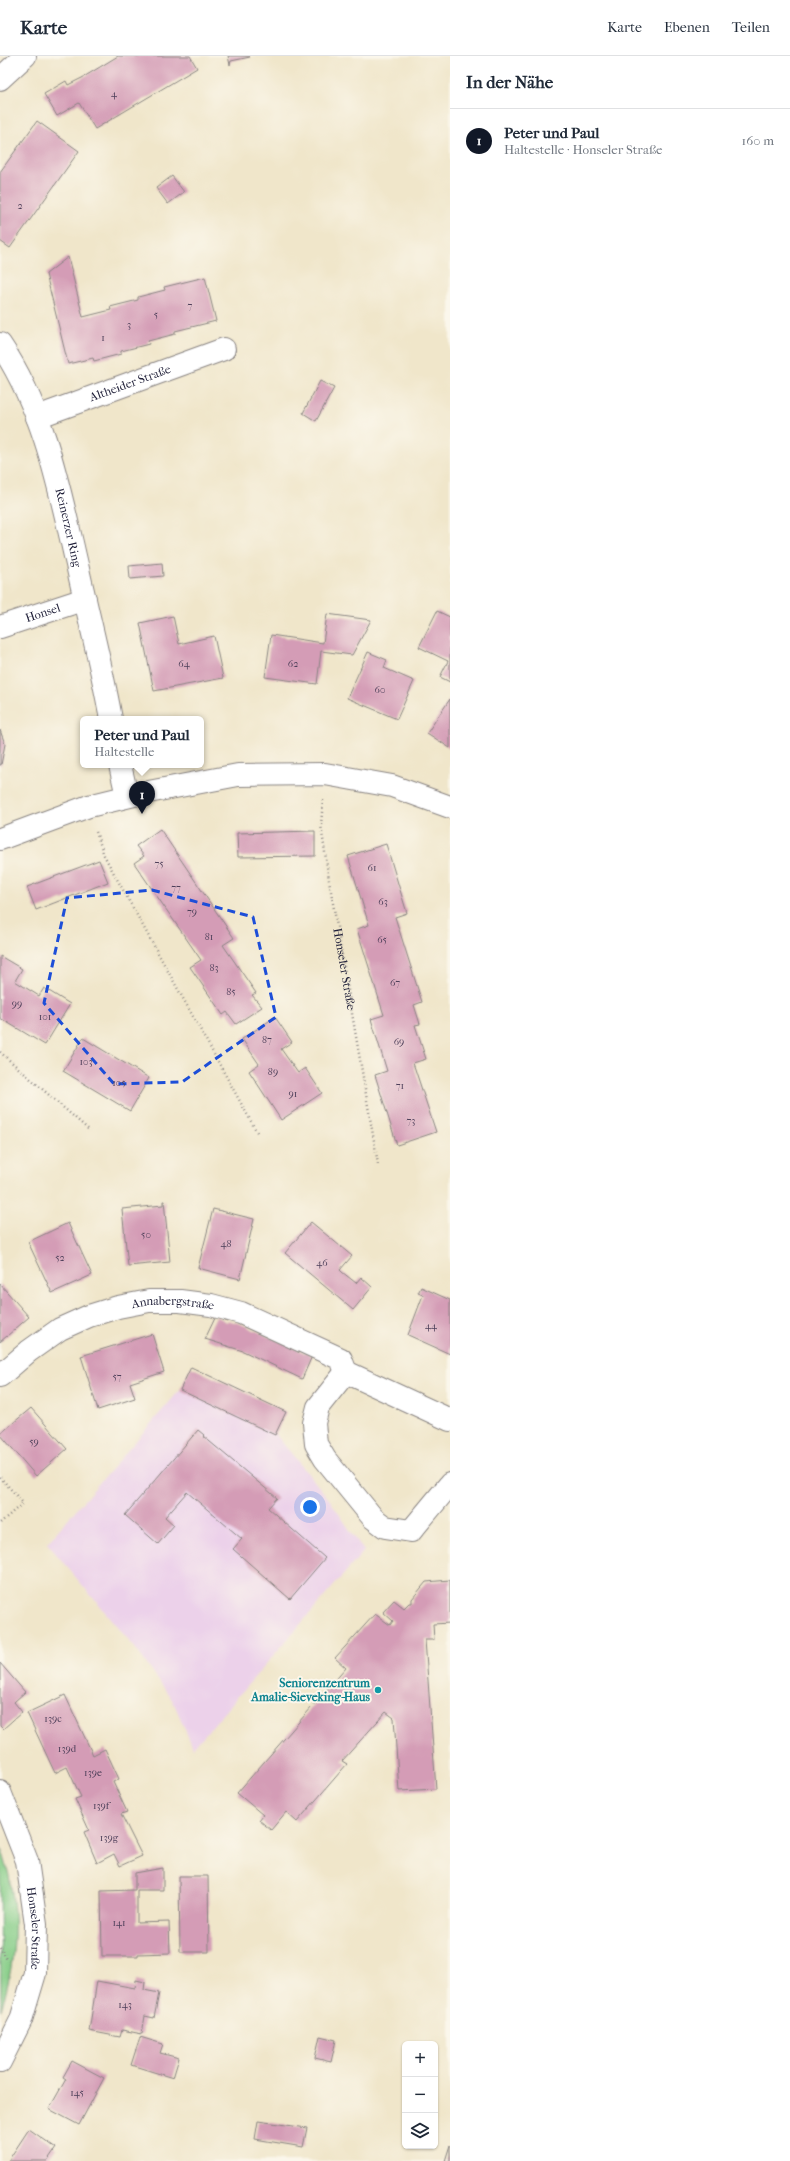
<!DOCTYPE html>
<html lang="de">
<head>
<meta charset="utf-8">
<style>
  body { margin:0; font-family:"IM FELL French Canon",serif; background:#f6f6f7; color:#1f2937 }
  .controls { position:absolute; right:12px; bottom:12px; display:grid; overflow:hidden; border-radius:6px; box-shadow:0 1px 3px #0004 }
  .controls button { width:36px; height:36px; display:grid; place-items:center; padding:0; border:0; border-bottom:1px solid #e0e1e3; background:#fff; color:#1f2937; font:20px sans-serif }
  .you { position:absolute; left:310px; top:1451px; width:14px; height:14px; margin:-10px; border:3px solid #fff; border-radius:50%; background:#1a73e8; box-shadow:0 0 0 6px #1a73e833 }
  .badge { display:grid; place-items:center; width:26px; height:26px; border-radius:50%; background:#111827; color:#fff; font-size:13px; font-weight:700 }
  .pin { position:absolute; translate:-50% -33px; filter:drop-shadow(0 1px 2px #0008) }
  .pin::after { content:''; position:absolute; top:21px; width:14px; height:12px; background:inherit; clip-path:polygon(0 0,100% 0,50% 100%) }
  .popup { position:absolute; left:80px; top:660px; width:124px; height:52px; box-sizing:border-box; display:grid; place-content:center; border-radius:6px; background:#fff; filter:drop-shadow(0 1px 3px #0005); font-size:13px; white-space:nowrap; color:#747a83 }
  .popup b { font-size:15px; color:#1f2937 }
  .popup::after { content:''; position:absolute; left:50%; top:100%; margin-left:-8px; border:8px solid transparent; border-top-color:#fff }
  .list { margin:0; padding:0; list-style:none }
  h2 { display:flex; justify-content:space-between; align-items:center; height:52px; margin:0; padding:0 16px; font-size:17px }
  h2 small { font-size:13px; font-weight:400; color:#747a83 }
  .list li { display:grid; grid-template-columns:26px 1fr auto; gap:12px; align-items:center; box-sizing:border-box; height:64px; padding:0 16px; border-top:1px solid #e0e1e3 }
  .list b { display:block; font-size:15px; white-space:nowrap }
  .list p { margin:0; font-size:13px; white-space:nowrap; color:#747a83 }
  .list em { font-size:13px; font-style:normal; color:#747a83 }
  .icon { flex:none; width:22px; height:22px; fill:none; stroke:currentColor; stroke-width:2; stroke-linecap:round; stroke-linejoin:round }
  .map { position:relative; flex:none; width:450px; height:2105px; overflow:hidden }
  header { display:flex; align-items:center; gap:24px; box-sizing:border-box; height:56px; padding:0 20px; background:#fff; border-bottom:1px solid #e0e1e3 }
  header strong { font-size:19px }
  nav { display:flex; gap:22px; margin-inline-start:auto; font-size:14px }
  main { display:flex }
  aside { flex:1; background:#fff }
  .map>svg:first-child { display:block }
  .built { fill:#ecd1ea }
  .green { fill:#87cd88; stroke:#547862 }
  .building { fill:#d49cb6 }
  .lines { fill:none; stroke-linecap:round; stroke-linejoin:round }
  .minor-casing { stroke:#898482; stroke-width:24 }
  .path { stroke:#898482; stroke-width:2.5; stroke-dasharray:1 3; stroke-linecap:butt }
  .minor { stroke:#fff; stroke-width:22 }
  .marked { fill:none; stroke:#1d4ed8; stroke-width:3; stroke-dasharray:8 5; stroke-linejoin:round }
  .culture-dot { fill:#0f9aa8; stroke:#fbf7ec; stroke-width:1.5 }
  .labels { text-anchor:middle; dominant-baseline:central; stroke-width:4; stroke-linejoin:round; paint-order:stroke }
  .number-label { font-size:10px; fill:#4e405a }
  .street-label { font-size:12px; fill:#22223b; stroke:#fbf7ec }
  .culture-label { font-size:12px; font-weight:bold; fill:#0d838f; stroke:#fbf7ec; text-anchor:end }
</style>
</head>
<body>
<header>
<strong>Karte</strong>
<nav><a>Karte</a><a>Ebenen</a><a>Teilen</a></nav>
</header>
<main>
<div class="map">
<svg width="450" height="2105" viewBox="0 0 450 2105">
  <rect width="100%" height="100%" fill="#fbf7ec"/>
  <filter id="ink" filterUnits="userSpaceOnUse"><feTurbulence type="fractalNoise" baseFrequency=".025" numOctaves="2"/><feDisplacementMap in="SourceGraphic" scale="8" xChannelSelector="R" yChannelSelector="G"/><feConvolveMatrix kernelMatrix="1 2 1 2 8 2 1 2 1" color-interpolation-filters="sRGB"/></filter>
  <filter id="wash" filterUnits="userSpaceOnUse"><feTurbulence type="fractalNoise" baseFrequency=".012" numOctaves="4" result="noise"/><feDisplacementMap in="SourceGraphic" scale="16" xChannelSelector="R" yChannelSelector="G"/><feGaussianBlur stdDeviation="0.9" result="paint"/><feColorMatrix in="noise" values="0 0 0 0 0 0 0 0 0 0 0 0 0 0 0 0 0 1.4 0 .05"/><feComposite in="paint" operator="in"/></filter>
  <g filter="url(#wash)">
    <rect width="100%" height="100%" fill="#f0e6ca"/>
    <!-- built -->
    <path class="built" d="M 180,1334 L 276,1379 L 329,1443 L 364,1495 L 193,1692 L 173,1645 L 136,1593 L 47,1487 Z"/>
    <!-- green -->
    <path class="green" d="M 0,1789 C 20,1843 18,1899 1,1954 Z"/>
    <g id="blocks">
      <!-- building -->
      <path class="building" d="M 118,0 L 190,0 L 197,12 L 95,73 L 79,47 L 57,60 L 44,38 L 66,25 L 68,29 L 82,22 Z
        M 228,0 L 249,0 L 250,1 L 231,5 L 230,9 Z
        M 37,65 L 79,95 L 10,192 L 0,185 L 0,116 Z
        M 172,120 L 184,136 L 168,148 L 156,132 Z
        M 68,201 L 83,261 L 111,254 L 110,251 L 138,244 L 138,241 L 165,234 L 164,231 L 205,221 L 216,265 L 175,275 L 175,278 L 148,285 L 149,288 L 121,295 L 121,298 L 94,305 L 93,302 L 68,308 L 46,218 Z
        M 320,325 L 334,332 L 316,365 L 303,357 Z
        M 162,507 L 163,520 L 130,523 L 129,510 Z
        M 437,555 L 450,561 L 450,626 L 440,621 L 448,605 L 419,591 Z
        M 327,558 L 371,564 L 352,599 L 321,595 L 317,628 L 265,621 L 271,579 L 323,587 Z
        M 173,560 L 179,588 L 214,580 L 223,622 L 154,635 L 140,567 Z
        M 368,596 L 387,604 L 384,612 L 414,625 L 397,663 L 347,642 Z
        M 450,643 L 450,692 L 427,677 Z
        M 0,674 L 5,688 L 1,709 L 0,709 Z
        M 160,773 L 234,882 L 223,889 L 256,937 L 252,939 L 262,951 L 236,968 L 227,956 L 223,959 L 190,911 L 201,904 L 134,807 L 144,800 L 136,790 Z
        M 315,775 L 315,800 L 238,801 L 237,777 Z
        M 386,788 L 407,857 L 395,861 L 422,946 L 414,949 L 420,968 L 415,969 L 426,1003 L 413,1007 L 436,1076 L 397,1089 L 375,1019 L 387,1015 L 371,963 L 384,959 L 357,873 L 369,869 L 348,800 Z
        M 99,804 L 108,826 L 36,854 L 27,831 Z
        M 0,900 L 22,913 L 15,925 L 39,940 L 44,932 L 70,948 L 45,989 L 0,962 Z
        M 275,961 L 292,986 L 281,993 L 298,1017 L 305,1012 L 322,1037 L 281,1064 L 249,1015 L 259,1008 L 242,983 Z
        M 83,982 L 149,1022 L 130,1055 L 63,1015 Z
        M 163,1145 L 164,1145 L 170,1206 L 128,1210 L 122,1153 L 163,1149 Z
        M 213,1153 L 254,1163 L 240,1223 L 198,1212 Z
        M 311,1166 L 352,1200 L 340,1214 L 342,1216 L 356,1227 L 361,1221 L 372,1231 L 353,1254 L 285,1197 Z
        M 68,1167 L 92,1219 L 52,1237 L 28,1186 Z
        M 0,1228 L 29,1261 L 0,1286 Z
        M 421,1231 L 450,1244 L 450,1298 L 408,1279 L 423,1239 L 418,1237 Z
        M 216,1260 L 227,1266 L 228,1264 L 241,1268 L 312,1300 L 302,1323 L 243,1295 L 205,1283 Z
        M 152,1278 L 164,1316 L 130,1327 L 135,1342 L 98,1354 L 81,1300 Z
        M 191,1311 L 286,1356 L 275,1379 L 180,1334 Z
        M 31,1352 L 67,1393 L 36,1420 L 0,1378 Z
        M 198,1374 L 204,1379 L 203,1380 L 277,1442 L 268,1452 L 325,1502 L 290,1543 L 233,1493 L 242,1483 L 187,1436 L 165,1461 L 174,1469 L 158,1488 L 125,1459 Z
        M 450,1524 L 450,1567 L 433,1568 L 434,1584 L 425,1584 L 436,1733 L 399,1735 L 394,1662 L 386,1656 L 342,1705 L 347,1708 L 297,1766 L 286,1756 L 271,1774 L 259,1764 L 263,1759 L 237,1737 L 346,1612 L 335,1602 L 375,1558 L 390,1569 L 393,1565 L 383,1556 L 394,1544 L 404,1552 L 409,1547 L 412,1547 L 412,1543 L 426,1526 Z
        M 0,1607 L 25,1636 L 14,1646 L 22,1656 L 3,1673 L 0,1670 Z
        M 65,1639 L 93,1699 L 105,1693 L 119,1723 L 113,1726 L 127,1756 L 121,1758 L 142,1800 L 120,1810 L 114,1798 L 97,1807 L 84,1776 L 89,1774 L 75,1743 L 81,1741 L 67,1711 L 55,1717 L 27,1657 Z
        M 163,1812 L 163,1834 L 137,1834 L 137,1867 L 169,1866 L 170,1897 L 138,1898 L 138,1900 L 102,1900 L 101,1835 L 135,1834 L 135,1817 Z
        M 179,1820 L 208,1820 L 209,1896 L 180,1896 Z
        M 136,1924 L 145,1926 L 144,1934 L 159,1937 L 154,1962 L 145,1960 L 142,1978 L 122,1974 L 120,1981 L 89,1975 L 97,1925 L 135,1932 Z
        M 320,1980 L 336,1984 L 331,2006 L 315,2002 Z
        M 140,1981 L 163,1988 L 160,1997 L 179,2002 L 173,2022 L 131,2009 Z
        M 72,2005 L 104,2022 L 79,2069 L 49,2053 L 66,2023 L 63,2021 Z
        M 258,2065 L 307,2072 L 303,2091 L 255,2083 Z
        M 29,2073 L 56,2092 L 47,2105 L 8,2105 Z
        M 450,2089 L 450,2105 L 445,2105 Z"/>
    </g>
  </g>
  <g filter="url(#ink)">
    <use href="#blocks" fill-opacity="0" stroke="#898482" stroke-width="1"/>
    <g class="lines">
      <defs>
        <g id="minor">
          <path d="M 0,23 L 25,0"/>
          <path id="s2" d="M 0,288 C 45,354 60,436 78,513 C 89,563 102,612 111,663"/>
          <path id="s3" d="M 37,361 L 224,293"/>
          <path id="s4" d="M 0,571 L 85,543"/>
          <path d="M 120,709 L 127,740"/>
          <path d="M 0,783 L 89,750 L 138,738 L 238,719 L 325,718 L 392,730 L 450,751"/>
          <path id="s5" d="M 0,1320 L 29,1295 L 60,1273 L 89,1260 L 118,1251 L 149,1245 L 180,1245 L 211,1249 L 241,1257 L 341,1303 L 346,1316"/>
          <path d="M 450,1364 L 346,1316 L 318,1351 L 314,1367 L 316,1388 L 325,1403 L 373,1462 L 385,1471 L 411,1475 L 450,1428"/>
          <path id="s6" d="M 0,1736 L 27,1805 L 36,1868 L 35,1917 L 21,1964 L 0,2006"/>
        </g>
      </defs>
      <!-- minor casing -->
      <use href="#minor" class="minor-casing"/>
      <!-- path -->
      <g class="path">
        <path id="s1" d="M 323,744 L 321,769 L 329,824 L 378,1108"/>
        <path d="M 96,776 L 104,799 L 117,823 L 258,1078"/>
        <path d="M 0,996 L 89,1074"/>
        <path d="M 0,1421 L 23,1447 L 0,1467"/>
        <path d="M 0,1891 L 8,1905"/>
      </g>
      <!-- minor -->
      <use href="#minor" class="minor"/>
    </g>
  </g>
  <!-- marked area -->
  <path class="marked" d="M 152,834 L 253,861 L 276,961 L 182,1026 L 114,1028 L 44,947 L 67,842 Z"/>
  <!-- markers -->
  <circle class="culture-dot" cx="378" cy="1634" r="4"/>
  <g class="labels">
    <!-- number labels -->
    <g class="number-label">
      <text x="114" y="38">4</text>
      <text x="20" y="150">2</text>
      <text x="190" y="250">7</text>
      <text x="156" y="259">5</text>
      <text x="129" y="269">3</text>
      <text x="103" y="282">1</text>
      <text x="184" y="608">64</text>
      <text x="293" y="608">62</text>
      <text x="380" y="634">60</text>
      <text x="159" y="808">75</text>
      <text x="372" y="812">61</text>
      <text x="176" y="832">77</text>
      <text x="383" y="846">63</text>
      <text x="192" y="856">79</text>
      <text x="209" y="881">81</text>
      <text x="382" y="884">65</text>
      <text x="214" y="912">83</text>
      <text x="395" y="927">67</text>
      <text x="231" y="936">85</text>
      <text x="17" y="948">99</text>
      <text x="45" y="961">101</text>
      <text x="267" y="984">87</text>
      <text x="399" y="986">69</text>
      <text x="86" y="1006">103</text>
      <text x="273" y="1016">89</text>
      <text x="119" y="1027">105</text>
      <text x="400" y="1030">71</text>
      <text x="293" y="1038">91</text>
      <text x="411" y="1065">73</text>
      <text x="146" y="1179">50</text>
      <text x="226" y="1188">48</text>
      <text x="60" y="1202">52</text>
      <text x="322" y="1207">46</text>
      <text x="431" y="1270">44</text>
      <text x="117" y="1321">57</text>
      <text x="34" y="1386">59</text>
      <text x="53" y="1663">139c</text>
      <text x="67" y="1693">139d</text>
      <text x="93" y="1717">139e</text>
      <text x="101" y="1750">139f</text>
      <text x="109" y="1782">139g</text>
      <text x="119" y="1867">141</text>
      <text x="125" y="1949">143</text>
      <text x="77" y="2037">145</text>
    </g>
    <!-- street labels -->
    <g class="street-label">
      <text stroke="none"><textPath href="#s3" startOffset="99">Altheider Straße</textPath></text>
      <text stroke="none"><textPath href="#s2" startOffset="197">Reinerzer Ring</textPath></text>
      <text stroke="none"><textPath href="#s4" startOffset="45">Honsel</textPath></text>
      <text stroke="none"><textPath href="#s1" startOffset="171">Honseler Straße</textPath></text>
      <text stroke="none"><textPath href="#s5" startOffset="194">Annabergstraße</textPath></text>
      <text stroke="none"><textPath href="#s6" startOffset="142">Honseler Straße</textPath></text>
    </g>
    <!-- culture labels -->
    <g class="culture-label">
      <text x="370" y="1627">Seniorenzentrum<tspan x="370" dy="14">Amalie-Sieveking-Haus</tspan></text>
    </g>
  </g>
</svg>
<div class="controls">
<button>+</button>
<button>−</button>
<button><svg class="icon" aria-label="layers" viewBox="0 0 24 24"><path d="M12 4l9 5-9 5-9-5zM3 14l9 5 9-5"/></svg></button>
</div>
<div class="you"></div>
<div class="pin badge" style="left:142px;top:758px">1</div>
<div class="popup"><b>Peter und Paul</b>Haltestelle</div>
</div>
<aside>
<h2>In der Nähe<small></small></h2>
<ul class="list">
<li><span class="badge">1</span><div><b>Peter und Paul</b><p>Haltestelle · Honseler Straße</p></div><em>160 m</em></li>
</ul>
</aside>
</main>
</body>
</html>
